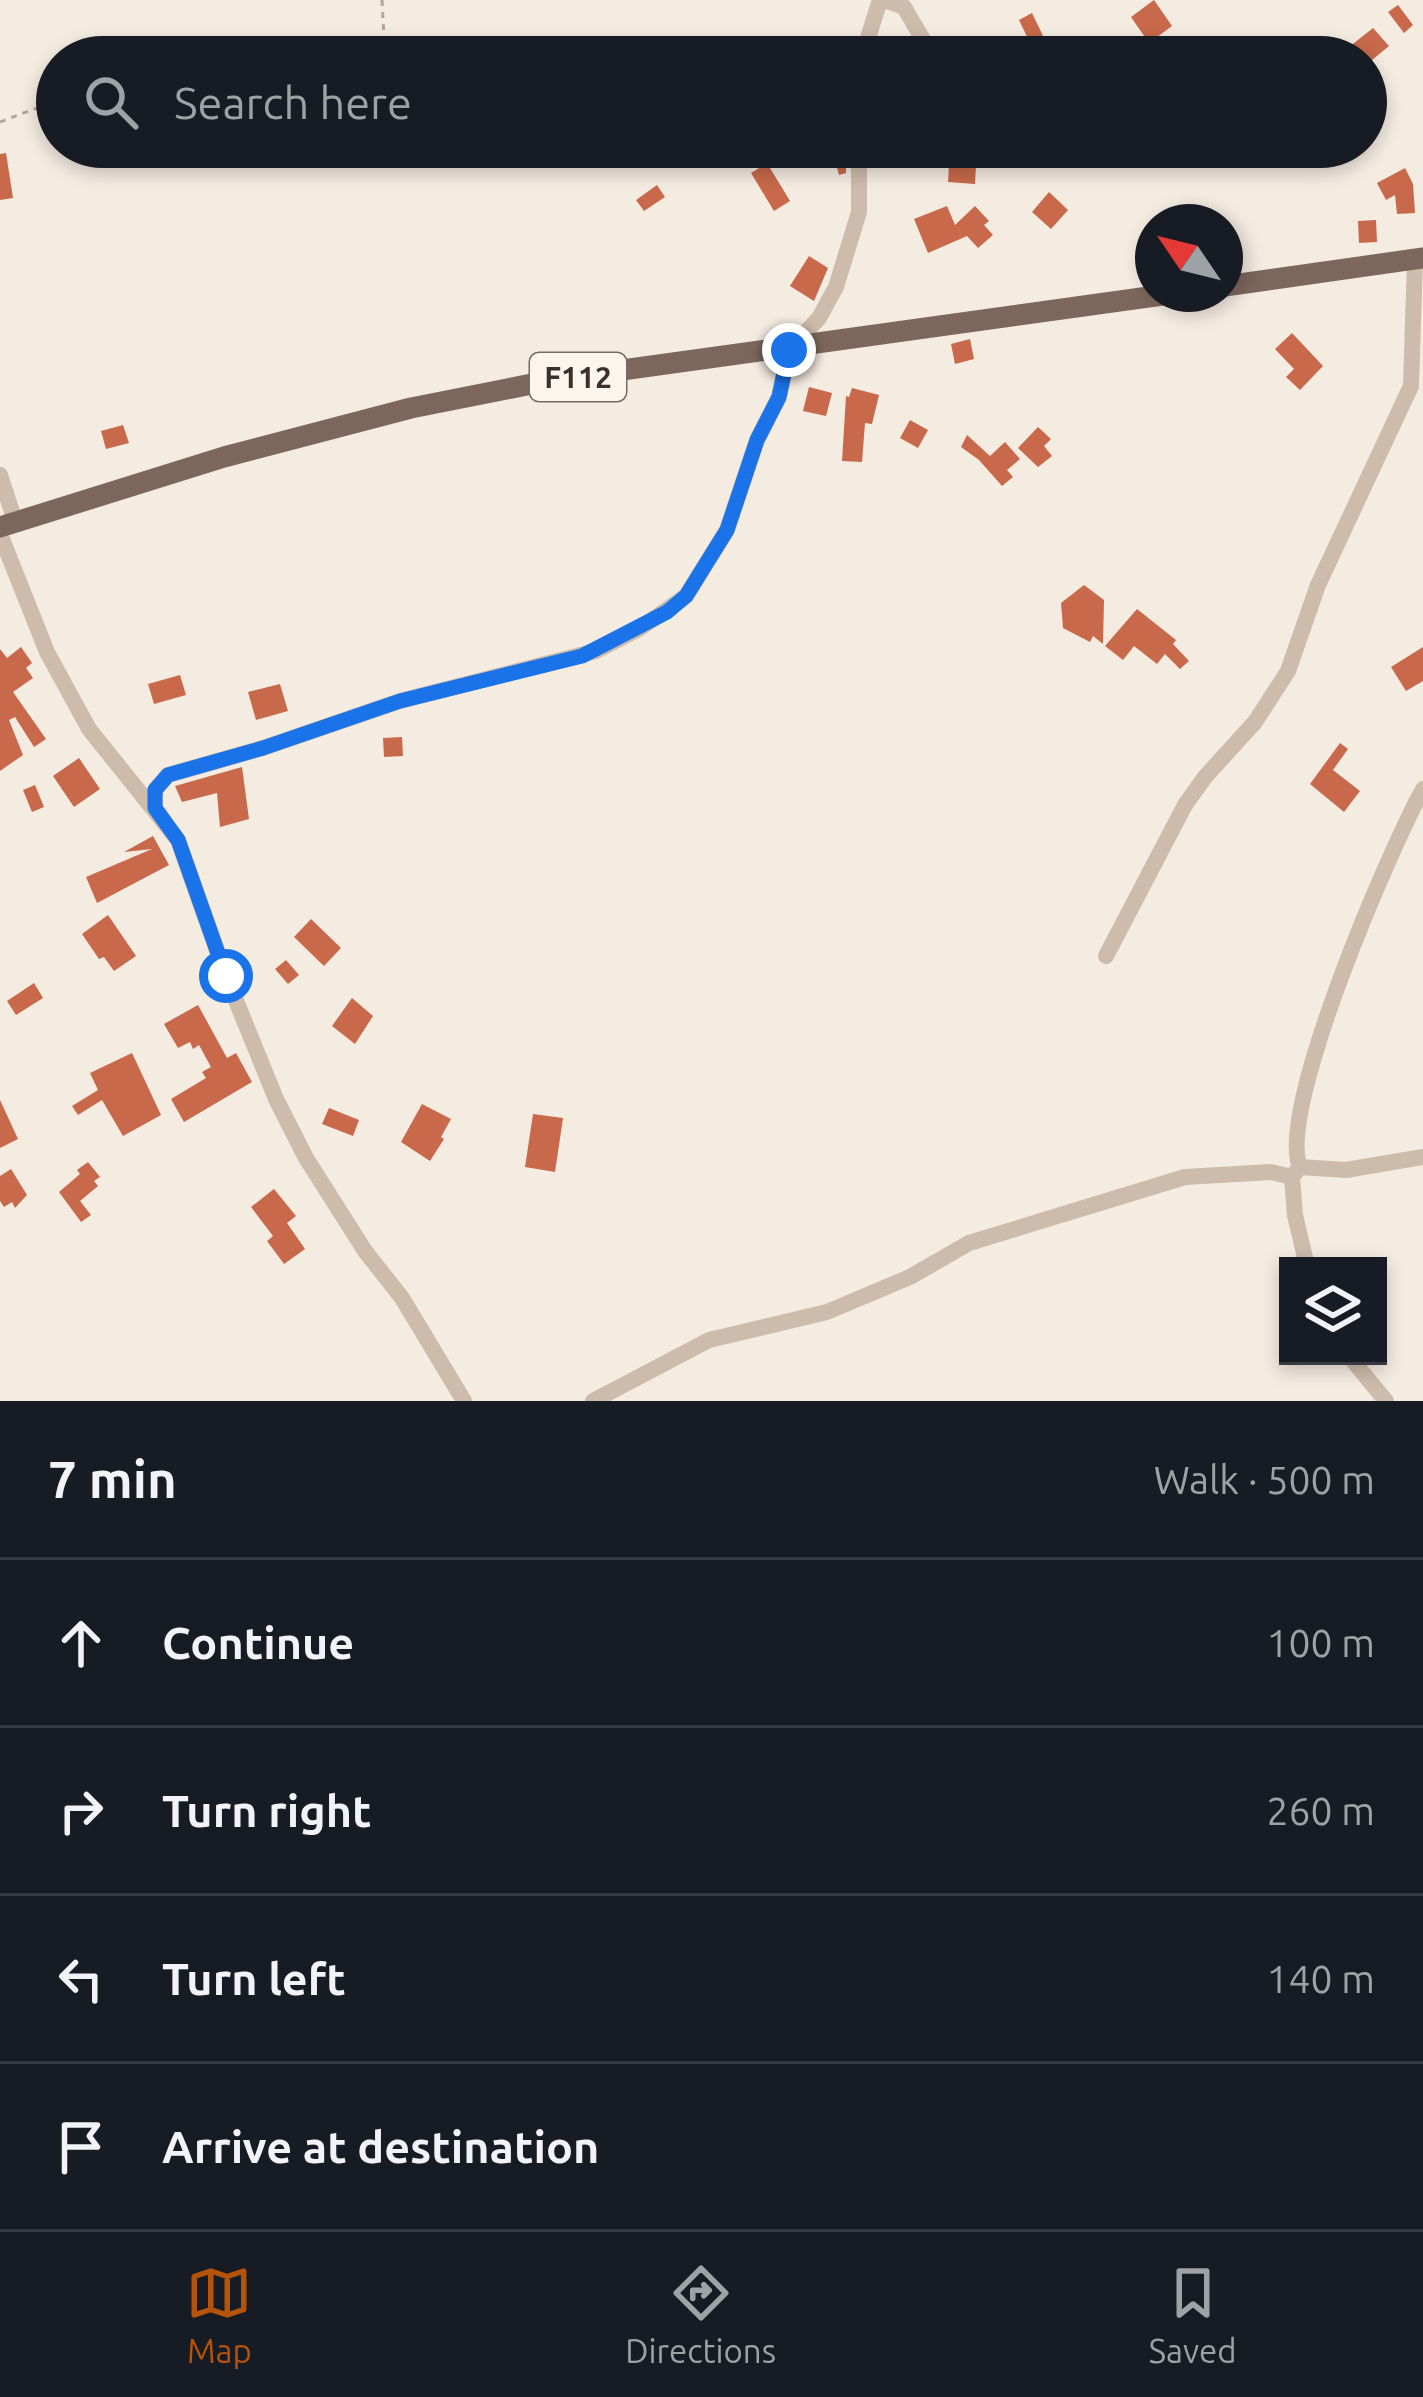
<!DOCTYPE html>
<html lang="en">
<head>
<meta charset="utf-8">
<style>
  body { margin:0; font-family:Ubuntu,sans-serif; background:#242831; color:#f1f3f6 }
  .controls { position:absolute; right:36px; bottom:36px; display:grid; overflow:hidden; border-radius:0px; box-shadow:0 6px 18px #0003 }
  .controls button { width:108px; height:108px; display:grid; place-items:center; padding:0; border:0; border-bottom:3px solid #363941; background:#171b24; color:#f1f3f6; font:60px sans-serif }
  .compass { position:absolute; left:1135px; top:204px; width:108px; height:108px; border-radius:50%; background:#171b24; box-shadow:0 6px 18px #0003; rotate:305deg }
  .stop { position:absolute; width:36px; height:36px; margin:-27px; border:9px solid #1a73e8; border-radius:50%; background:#fff }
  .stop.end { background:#1a73e8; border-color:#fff; box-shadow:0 3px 12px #0008 }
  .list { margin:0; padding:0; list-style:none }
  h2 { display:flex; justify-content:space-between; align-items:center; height:156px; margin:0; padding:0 48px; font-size:51px }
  h2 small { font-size:39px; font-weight:400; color:#9ea1a6 }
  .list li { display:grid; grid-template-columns:78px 1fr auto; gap:36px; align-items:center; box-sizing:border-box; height:168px; padding:0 48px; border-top:3px solid #363941 }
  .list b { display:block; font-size:45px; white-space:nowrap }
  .list em { font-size:39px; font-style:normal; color:#9ea1a6 }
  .icon { flex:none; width:66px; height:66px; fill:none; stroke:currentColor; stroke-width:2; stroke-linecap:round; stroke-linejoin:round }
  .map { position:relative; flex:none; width:1423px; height:1401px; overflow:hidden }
  .search { position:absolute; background:#171b24; box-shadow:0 6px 18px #0003; left:36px; right:36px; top:36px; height:132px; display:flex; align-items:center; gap:30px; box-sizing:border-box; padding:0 42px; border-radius:66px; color:#9ea1a6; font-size:45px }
  .sheet { height:828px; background:#171b24 }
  nav { display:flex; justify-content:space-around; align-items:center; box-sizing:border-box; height:168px; border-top:3px solid #363941; background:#171b24; font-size:33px; color:#9ea1a6 }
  nav a { display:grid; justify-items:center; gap:6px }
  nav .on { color:#b45309 }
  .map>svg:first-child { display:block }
  .building { fill:#c8694b }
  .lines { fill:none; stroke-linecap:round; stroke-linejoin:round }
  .path { stroke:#b9a596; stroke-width:3; stroke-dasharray:6 6; stroke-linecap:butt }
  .minor { stroke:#cdbbac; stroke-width:16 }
  .major { stroke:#7d675c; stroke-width:21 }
  .route { stroke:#1a73e8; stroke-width:15 }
  .labels { text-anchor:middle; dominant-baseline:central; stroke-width:9; stroke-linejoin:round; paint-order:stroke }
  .shield { fill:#fbf5ee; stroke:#756b66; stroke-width:3 }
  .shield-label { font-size:30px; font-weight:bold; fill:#3b302b }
</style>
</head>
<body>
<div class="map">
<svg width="1423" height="1401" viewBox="0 0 1423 1401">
  <rect width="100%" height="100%" fill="#f4ebe1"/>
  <!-- building -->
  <path class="building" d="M 1154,0 L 1172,26 L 1149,43 L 1131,17 Z
    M 1398,5 L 1413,25 L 1404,33 L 1388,12 Z
    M 1032,13 L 1045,40 L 1032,47 L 1019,20 Z
    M 1373,28 L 1389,46 L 1366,65 L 1366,57 L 1357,57 L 1349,47 Z
    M 827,147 L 846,147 L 846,173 L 839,175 L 836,164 L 827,167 L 820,150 Z
    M 950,147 L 977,147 L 975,184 L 948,182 Z
    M 1025,147 L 1061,147 L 1048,164 Z
    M 6,153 L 13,198 L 0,200 L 0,154 Z
    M 767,163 L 790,201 L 774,211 L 751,173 Z
    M 1405,168 L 1413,184 L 1415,213 L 1397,214 L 1395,195 L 1386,200 L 1377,183 Z
    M 657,185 L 665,197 L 644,211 L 636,200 Z
    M 1049,192 L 1068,210 L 1051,229 L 1032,212 Z
    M 947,206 L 955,225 L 975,206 L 989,221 L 984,225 L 993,235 L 978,248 L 967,236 L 928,253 L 914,219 Z
    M 1376,220 L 1377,242 L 1359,243 L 1358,221 Z
    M 809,256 L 828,268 L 814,301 L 790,286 Z
    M 1292,333 L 1323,366 L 1300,390 L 1286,377 L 1294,369 L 1275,349 Z
    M 970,339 L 974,359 L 955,364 L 951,344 Z
    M 809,387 L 832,393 L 826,416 L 803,411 Z
    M 852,388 L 879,395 L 872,424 L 865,423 L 862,462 L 842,461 L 846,396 L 849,397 Z
    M 910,420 L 928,430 L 918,448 L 900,438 Z
    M 123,425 L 129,443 L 106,449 L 101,431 Z
    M 1038,427 L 1051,439 L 1044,446 L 1052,456 L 1038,467 L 1018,448 Z
    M 967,435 L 990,456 L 1005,442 L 1020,459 L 1007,470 L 1013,477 L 1002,486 L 979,460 L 961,447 Z
    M 1084,585 L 1104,600 L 1103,644 L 1093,636 L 1090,642 L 1063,628 L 1061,603 Z
    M 1137,609 L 1176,640 L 1173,644 L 1189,661 L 1180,669 L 1165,654 L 1157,664 L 1134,646 L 1123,660 L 1105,646 Z
    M 21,647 L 32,663 L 26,668 L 33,678 L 13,692 L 46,739 L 34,747 L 15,717 L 9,720 L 23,755 L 0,771 L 0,649 L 7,658 Z
    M 1423,647 L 1423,681 L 1406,691 L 1391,667 Z
    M 180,675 L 186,695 L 154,704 L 148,684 Z
    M 280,684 L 288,711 L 256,720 L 248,692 Z
    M 402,737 L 403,756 L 384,757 L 383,738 Z
    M 1340,743 L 1348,749 L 1333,770 L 1360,791 L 1344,812 L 1310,784 Z
    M 79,758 L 100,789 L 74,807 L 53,776 Z
    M 242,767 L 249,819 L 220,827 L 217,793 L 182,802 L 175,786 Z
    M 35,785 L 44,807 L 32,812 L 23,790 Z
    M 153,836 L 169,865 L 97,903 L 86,877 L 152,849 L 124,852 Z
    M 108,915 L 136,956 L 114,971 L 104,957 L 99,959 L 82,934 Z
    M 311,919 L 341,948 L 324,966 L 294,937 Z
    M 286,960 L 299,975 L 288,984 L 275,969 Z
    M 34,983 L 43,998 L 16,1015 L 7,1001 Z
    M 352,998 L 373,1016 L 355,1044 L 332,1026 Z
    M 198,1005 L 227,1058 L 236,1053 L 252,1082 L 184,1122 L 171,1099 L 206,1078 L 202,1072 L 211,1067 L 199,1045 L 193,1049 L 190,1042 L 178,1048 L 164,1024 Z
    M 132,1053 L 161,1115 L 123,1136 L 102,1100 L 78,1115 L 72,1106 L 98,1090 L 90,1073 Z
    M 0,1100 L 18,1139 L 0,1148 Z
    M 422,1104 L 451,1119 L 441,1137 L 444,1139 L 430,1161 L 401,1142 Z
    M 329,1108 L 359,1120 L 353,1136 L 322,1124 Z
    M 533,1114 L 563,1118 L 555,1172 L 525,1167 Z
    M 88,1162 L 100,1177 L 94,1181 L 98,1186 L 80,1201 L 91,1215 L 81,1222 L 59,1192 L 80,1174 L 77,1170 Z
    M 11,1169 L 27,1195 L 15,1208 L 12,1202 L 4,1207 L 0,1201 L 0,1176 Z
    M 274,1189 L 296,1216 L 287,1223 L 305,1249 L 284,1264 L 267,1241 L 273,1236 L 251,1207 Z"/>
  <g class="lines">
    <!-- path -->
    <path class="path" d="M 382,0 L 385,57
      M 0,122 L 34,109 L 57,106"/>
    <!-- minor -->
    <path class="minor" d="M 884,0 L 904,7 L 933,57
      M 862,57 L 880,0
      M 0,475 L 15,521
      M 0,534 L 47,652 L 89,729 L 178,840 L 226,976 L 276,1099 L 306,1158 L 365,1251 L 402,1298 L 464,1401
      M 155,808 L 155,790 L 168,775 L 263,748 L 400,701 L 596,651 L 639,629 L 686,596 L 727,530 L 757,440 L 779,397 L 789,350 L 819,318 L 836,287 L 859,212 L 859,147
      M 1106,956 L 1185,805 L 1205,777 L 1255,722 L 1288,671 L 1318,585 L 1411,386 L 1415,259
      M 1300,1167 L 1346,1170 L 1423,1157
      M 1292,1177 L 1300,1167 C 1276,1111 1390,849 1423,789
      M 1349,1356 L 1386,1401
      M 593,1401 L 709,1340 L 827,1312 L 910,1277 L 969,1243 L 1185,1177 L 1271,1172 L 1292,1177 L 1295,1215 L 1307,1266"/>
    <!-- major -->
    <path class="major" d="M 1225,286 L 1423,258
      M 0,527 L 224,457 L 411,408 L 557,379 L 1170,294"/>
  </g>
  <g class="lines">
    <!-- route -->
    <path class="route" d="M 226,976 L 178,840 L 155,808 L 155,790 L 168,775 L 263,748 L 400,701 L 582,656 L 667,612 L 686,596 L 727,530 L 757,440 L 779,397 L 789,350"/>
  </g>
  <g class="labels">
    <!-- shield labels -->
    <rect class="shield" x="530" y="353" width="96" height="48" rx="9"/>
    <g class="shield-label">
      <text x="578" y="377">F112</text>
    </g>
  </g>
</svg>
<div class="controls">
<button><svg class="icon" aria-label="layers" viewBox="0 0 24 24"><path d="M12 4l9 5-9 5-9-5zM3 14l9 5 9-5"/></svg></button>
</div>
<svg class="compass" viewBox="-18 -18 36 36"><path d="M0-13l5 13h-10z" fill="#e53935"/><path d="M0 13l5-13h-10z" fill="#9ea1a6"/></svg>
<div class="stop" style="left:226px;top:976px"></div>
<div class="stop end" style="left:789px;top:350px"></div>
<div class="search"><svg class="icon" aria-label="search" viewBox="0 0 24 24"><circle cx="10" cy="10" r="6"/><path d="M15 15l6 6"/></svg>Search here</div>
</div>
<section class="sheet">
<h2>7 min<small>Walk · 500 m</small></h2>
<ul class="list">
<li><svg class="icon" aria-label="ahead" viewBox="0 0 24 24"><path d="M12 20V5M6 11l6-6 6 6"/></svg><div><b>Continue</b></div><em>100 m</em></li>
<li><svg class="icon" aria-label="right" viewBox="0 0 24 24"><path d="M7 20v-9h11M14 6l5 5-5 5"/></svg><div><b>Turn right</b></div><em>260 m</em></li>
<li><svg class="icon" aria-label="left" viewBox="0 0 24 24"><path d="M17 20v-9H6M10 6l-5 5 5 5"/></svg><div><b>Turn left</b></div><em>140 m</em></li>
<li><svg class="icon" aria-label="arrive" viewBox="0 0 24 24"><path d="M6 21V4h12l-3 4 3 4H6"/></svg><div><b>Arrive at destination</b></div></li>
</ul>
</section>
<nav>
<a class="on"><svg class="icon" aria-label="map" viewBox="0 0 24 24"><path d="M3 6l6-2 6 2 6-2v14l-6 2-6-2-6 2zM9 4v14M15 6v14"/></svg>Map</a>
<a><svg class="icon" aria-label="directions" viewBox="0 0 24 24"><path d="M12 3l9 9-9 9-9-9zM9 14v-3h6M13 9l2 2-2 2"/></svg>Directions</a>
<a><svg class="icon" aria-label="saved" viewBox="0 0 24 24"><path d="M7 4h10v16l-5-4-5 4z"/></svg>Saved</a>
</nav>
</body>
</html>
